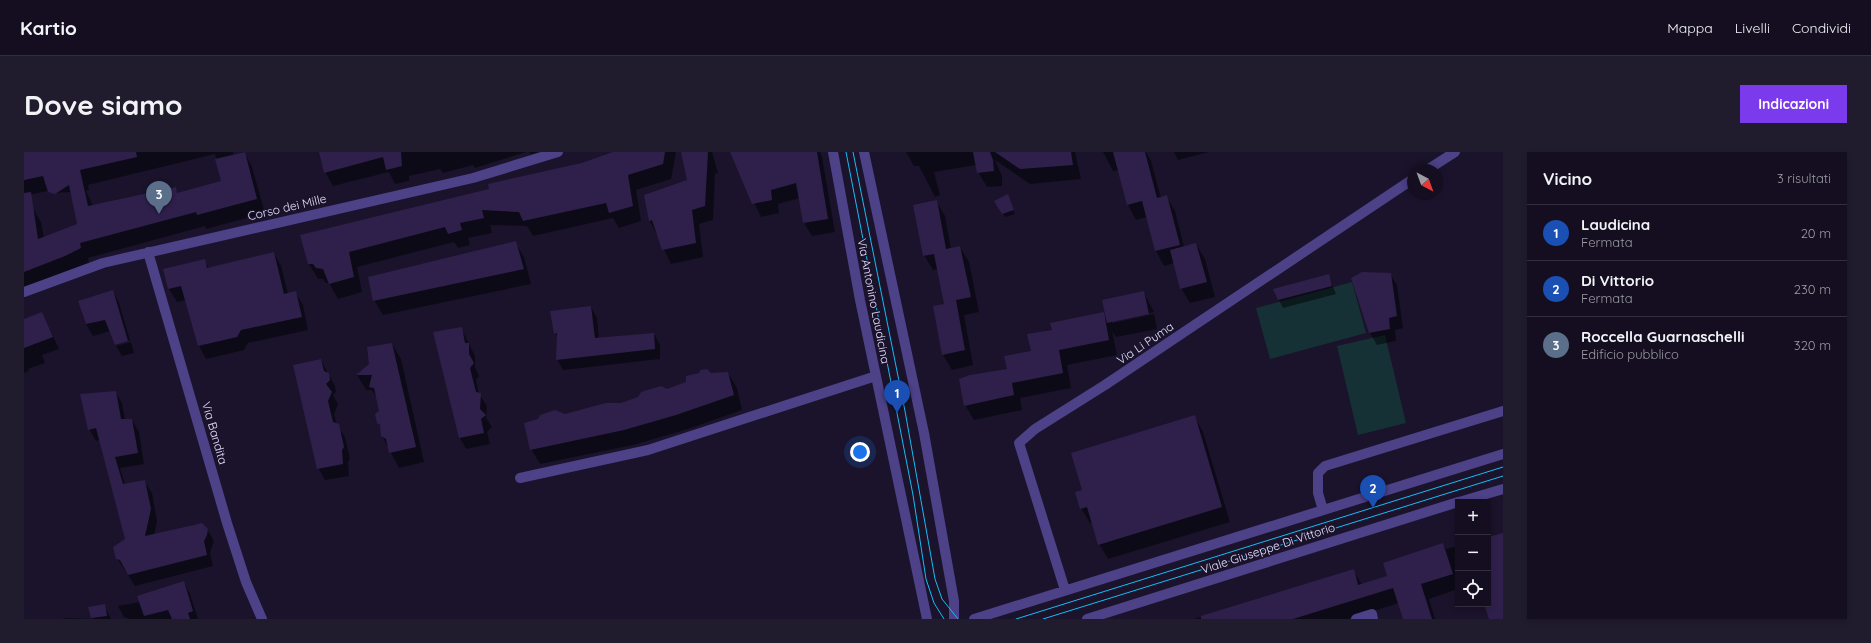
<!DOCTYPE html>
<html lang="it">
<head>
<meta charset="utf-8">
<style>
  body { margin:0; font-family:Quicksand,sans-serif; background:#211c2d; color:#f1f3f6 }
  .controls { position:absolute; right:12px; bottom:12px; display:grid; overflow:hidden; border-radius:0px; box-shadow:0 2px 6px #0003 }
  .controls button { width:36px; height:36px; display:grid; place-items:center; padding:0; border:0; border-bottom:1px solid #332e3e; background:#140e20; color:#f1f3f6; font:20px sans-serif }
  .compass { position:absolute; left:1383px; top:12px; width:36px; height:36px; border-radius:50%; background:#140e20; box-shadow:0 2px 6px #0003; rotate:139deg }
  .you { position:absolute; left:836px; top:300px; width:14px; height:14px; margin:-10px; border:3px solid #fff; border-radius:50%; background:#1a73e8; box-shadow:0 0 0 6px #1a73e833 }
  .badge { display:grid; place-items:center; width:26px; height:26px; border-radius:50%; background:#7c3aed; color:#fff; font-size:13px; font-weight:700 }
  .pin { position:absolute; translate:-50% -33px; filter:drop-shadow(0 1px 2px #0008) }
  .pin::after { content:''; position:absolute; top:21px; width:14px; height:12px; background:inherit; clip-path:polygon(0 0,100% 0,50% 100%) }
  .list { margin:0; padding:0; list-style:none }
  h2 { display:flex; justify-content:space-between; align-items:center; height:52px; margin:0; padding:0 16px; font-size:17px }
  h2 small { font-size:13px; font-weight:400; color:#9d9ca5 }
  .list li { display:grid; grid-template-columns:26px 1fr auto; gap:12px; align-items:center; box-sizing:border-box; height:56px; padding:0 16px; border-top:1px solid #332e3e }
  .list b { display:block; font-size:15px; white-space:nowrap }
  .list p { margin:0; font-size:13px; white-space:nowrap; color:#9d9ca5 }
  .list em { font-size:13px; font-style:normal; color:#9d9ca5 }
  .icon { flex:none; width:22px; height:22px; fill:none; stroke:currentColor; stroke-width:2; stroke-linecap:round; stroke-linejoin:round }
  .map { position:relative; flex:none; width:1479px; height:467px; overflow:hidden; border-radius:0px }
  header { display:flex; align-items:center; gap:24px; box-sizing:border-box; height:56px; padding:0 20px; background:#140e20; border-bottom:1px solid #332e3e }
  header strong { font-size:19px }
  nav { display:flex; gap:22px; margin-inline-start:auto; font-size:14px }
  .intro { display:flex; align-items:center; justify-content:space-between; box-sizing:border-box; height:96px; padding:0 24px }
  h1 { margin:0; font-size:28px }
  .button { padding:10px 18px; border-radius:0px; background:#7c3aed; color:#fff; font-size:14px; font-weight:700 }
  main { display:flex; gap:24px; padding:0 24px }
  aside { flex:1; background:#140e20; border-radius:0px; box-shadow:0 2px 6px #0003 }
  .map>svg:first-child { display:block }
  .green { fill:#163135 }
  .shadow { fill:#0007; fill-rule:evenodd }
  .building { fill:#2f204b }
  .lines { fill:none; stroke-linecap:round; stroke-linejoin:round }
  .minor { stroke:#4d4187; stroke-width:10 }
  .tram { stroke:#16bdf2; stroke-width:1 }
  .labels { text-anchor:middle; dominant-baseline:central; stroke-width:3; stroke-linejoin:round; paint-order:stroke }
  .street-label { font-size:12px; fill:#e6dffd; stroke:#1a132b }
</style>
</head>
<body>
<header>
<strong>Kartio</strong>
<nav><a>Mappa</a><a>Livelli</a><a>Condividi</a></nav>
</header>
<div class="intro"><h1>Dove siamo</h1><a class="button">Indicazioni</a></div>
<main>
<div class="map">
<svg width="1479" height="467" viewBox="0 0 1479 467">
  <rect width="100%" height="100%" fill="#1a132b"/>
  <!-- green -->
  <path class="green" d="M 1328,130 L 1342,181 L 1246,207 L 1232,156 Z
    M 1361,183 L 1382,271 L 1334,283 L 1313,194 Z"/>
  <!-- shadow -->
  <path class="shadow" d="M 0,0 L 209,0 L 209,3 L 220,0 L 228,15 L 241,61 L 182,77 L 181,74 L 64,106 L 65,111 L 0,137 L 0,50 L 8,55 L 17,70 L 20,86 L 54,73 L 47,40 L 29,41 L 28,38 L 0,44 ZM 191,2 L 198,30 L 154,42 L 151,36 L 69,54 L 62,39 L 65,38 L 64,33 Z
    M 296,0 L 502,0 L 451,16 L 449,13 L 419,21 L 416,17 L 385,24 L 385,29 L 371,32 L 365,20 L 309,34 L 301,20 Z
    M 505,0 L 516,0 L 507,2 Z
    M 592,0 L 652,0 L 647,27 L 612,38 L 617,69 L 595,76 L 589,66 L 509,84 L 503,74 L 466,73 L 468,81 L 444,86 L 446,93 L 434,96 L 430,90 L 333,115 L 338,140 L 314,147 L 305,131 L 302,131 L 299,127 L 294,127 L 285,112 L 467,38 Z
    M 659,0 L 688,0 L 694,21 L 691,22 L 689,68 L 675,72 L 679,105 L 647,112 L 626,69 L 664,29 Z
    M 706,0 L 796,0 L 798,5 L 811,80 L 788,84 L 780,71 L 776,46 L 754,52 L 755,61 L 737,65 Z
    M 882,0 L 1051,0 L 1057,27 L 1006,32 L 971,8 L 978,24 L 978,34 L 963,35 L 954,20 L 952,13 L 910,20 L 916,43 L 911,45 L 895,14 L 890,14 Z
    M 1079,0 L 1122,0 L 1127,9 L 1137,46 L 1142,44 L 1151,59 L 1160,95 L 1172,92 L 1181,107 L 1191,145 L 1166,151 L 1157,136 L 1150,111 L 1140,114 L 1132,99 L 1123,65 L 1112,68 L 1104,53 L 1095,18 L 1089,19 Z
    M 1150,0 L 1185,0 L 1154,8 Z
    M 985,47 L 991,62 L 981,65 L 972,50 Z
    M 912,49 L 921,64 L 927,97 L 936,95 L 945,110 L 955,160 L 940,163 L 949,213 L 928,218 L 919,203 L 921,153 L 914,117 L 909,118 L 900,103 Z
    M 491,90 L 500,105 L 507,132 L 359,163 L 350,148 Z
    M 250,101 L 257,114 L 264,142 L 271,140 L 279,153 L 284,178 L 224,191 L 220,198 L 182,207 L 175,194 L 162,148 L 153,150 L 145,137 L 140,118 L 180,109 L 185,116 Z
    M 1366,122 L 1373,133 L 1379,176 L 1371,178 L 1372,189 L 1353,193 L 1346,181 L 1328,127 Z
    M 1304,123 L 1312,142 L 1259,156 L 1255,148 Z
    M 89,139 L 95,151 L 106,188 L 92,193 L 86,179 L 69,184 L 62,172 L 55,149 Z
    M 1120,141 L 1130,160 L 1088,169 L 1088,171 L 1130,162 L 1133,177 L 1092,185 L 1088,179 L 1093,203 L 1043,213 L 1047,236 L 996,246 L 998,258 L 950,268 L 941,253 L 1008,200 L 1029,179 L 1079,161 L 1083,168 Z
    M 567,155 L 573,166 L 575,187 L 630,182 L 636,193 L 636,207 L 539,218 L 533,207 L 534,186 L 531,181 Z
    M 18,161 L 35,197 L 18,203 L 21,211 L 4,217 L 5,219 L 0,221 L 0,168 Z
    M 437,176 L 451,204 L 451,215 L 455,224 L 452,228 L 455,242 L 463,254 L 462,266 L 468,275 L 463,280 L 466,292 L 442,297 L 436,286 Z
    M 107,190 L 110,201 L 98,204 L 92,194 Z
    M 368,192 L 377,207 L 400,310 L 375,316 L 358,284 L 357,276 L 354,270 L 356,260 L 353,246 L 348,238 L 342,238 L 333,223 Z
    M 297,208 L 311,234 L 312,240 L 309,243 L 314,252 L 310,262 L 313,273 L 321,285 L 326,307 L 324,310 L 325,324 L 301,328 L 294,316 Z
    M 676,221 L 704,221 L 713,236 L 718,258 L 661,278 L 609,293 L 516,312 L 507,297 L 541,263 L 597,252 L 643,238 L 663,231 Z
    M 91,240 L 98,251 L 101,268 L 108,268 L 115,280 L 120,312 L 96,316 L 101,333 L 121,330 L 128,341 L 133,369 L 130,383 L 172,372 L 177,372 L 183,377 L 190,389 L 186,401 L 189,414 L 111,434 L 93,406 L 102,388 L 76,288 L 72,289 L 65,277 Z
    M 1171,265 L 1179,280 L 1206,370 L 1084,407 L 1075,392 L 1068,371 L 1066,371 L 1057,356 L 1059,339 Z
    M 1419,392 L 1422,397 L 1434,394 L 1434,437 L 1405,447 L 1411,467 L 1380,467 L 1375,451 L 1324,467 L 1170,467 L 1329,418 L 1338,433 L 1364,425 Z
    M 160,431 L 166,442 L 174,467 L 105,467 L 100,465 L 94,454 L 116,450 Z
    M 80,453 L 87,467 L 40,467 L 39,466 L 68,467 L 66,455 Z"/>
  <!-- building -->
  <path class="building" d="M 0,0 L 112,0 L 113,5 L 56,18 L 64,54 L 152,35 L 153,41 L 197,29 L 191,7 L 221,0 L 233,47 L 173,63 L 172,60 L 56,91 L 57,96 L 41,104 L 0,120 L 0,41 L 7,40 L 14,87 L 53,72 L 45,33 L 31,42 L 24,40 L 19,24 L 0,28 Z
    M 295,0 L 377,0 L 378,14 L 362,18 L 359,5 L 300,21 Z
    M 589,0 L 641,0 L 639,12 L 604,23 L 609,54 L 585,61 L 582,51 L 499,69 L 495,60 L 458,58 L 460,66 L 436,71 L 438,78 L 424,82 L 421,75 L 325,100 L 330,125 L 305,132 L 299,117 L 292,116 L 289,112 L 284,112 L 276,83 L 465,37 L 464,32 L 557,11 Z
    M 657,0 L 684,0 L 681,54 L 668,58 L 672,91 L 638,98 L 628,68 L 625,69 L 620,43 L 663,28 Z
    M 706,0 L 793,0 L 804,67 L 779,71 L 772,31 L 747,38 L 748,48 L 728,52 Z
    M 949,0 L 966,0 L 969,8 L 970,19 L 953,21 Z
    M 971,0 L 1047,0 L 1049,13 L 996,17 Z
    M 1089,0 L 1121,0 L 1133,46 L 1143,43 L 1156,93 L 1131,99 L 1118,49 L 1103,53 Z
    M 984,42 L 990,58 L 978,62 L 970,49 Z
    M 913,48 L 922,97 L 936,94 L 947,145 L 932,148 L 941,198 L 918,203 L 909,154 L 920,152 L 910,102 L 899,104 L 889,53 Z
    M 492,89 L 500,117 L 349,149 L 344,125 Z
    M 1172,91 L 1183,130 L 1156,137 L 1146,98 Z
    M 250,100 L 260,142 L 272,139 L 278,165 L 217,178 L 213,185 L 174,194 L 157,134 L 144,137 L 139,117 L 181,107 L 183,116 Z
    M 1338,120 L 1367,121 L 1373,164 L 1365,166 L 1366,177 L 1345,181 L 1327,126 Z
    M 1305,122 L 1308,134 L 1254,148 L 1249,137 Z
    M 89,138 L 104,189 L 91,193 L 81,168 L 62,172 L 54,149 Z
    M 1120,139 L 1125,162 L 1083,171 L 1078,148 Z
    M 567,154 L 571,186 L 630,181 L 631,197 L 532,208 L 533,181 L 530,182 L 526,159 Z
    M 18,160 L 29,185 L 0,196 L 0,167 Z
    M 1080,160 L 1085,188 L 1035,198 L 1039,221 L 988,231 L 990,243 L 940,254 L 935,227 L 946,223 L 983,217 L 980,204 L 1007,199 L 1003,182 L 1028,178 L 1026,171 Z
    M 438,175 L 441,191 L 445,191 L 445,202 L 450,211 L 446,216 L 452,240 L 457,241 L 456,257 L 462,263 L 457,267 L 460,281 L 435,286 L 409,180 Z
    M 368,191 L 392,295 L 365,301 L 362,287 L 357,284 L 356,273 L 353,271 L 351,262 L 355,259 L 350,236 L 345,235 L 348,223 L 332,223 L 345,212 L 343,195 Z
    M 297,207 L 300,219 L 305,221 L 306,228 L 302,232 L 308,240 L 304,249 L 309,270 L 315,272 L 320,295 L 318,298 L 319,312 L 293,317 L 269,213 Z
    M 683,217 L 687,221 L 704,220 L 710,243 L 652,263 L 600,278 L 506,298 L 500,271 L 514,267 L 516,263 L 531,258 L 541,262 L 582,251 L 597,251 L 614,245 L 617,240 L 637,234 L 643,237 L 662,230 L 662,224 L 675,221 L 676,218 Z
    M 92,239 L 97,267 L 108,267 L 114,301 L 91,305 L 99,332 L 121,328 L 127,357 L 121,384 L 178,371 L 184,377 L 183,383 L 180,389 L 183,403 L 104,423 L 96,408 L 92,407 L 89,395 L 101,387 L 72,276 L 64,278 L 56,242 Z
    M 1171,263 L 1198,355 L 1074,393 L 1063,355 L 1056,357 L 1051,340 L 1058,338 L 1047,301 Z
    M 1479,381 L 1479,467 L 1465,467 L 1460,452 L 1464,452 L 1464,385 Z
    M 1419,391 L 1429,422 L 1397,432 L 1408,467 L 1379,467 L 1369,436 L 1269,467 L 1177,467 L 1177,464 L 1330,417 L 1334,433 L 1363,424 L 1359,411 Z
    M 160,429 L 169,459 L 164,461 L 166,467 L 148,467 L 144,458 L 120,464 L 113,444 Z
    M 81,452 L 83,464 L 67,466 L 64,455 Z"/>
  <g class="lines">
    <!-- minor -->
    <path class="minor" d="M 809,0 L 836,148 L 903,467
      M 840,0 L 900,281 L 930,449 L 930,467
      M 1403,18 L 1431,0
      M 124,100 L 203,371 L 222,430 L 238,467
      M 0,140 L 79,111 L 449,26 L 534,0
      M 496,326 L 624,298 L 852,224
      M 1435,350 L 1479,337
      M 1299,358 L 1294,341 L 1294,321 L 1301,314 L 1479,259
      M 1041,438 L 995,291 L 1011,277 L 1081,233 L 1389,27
      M 950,467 L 1479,302
      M 1063,467 L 1434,350
      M 1332,467 L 1348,462 L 1349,467"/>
    <!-- tram -->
    <path class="tram" d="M 822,0 L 889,343 L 902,427 L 910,451 L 920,467
      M 829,0 L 881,259 L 911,427 L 918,447 L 934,467
      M 992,467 L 1479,315
      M 1019,467 L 1479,324"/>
  </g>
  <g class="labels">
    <!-- street labels -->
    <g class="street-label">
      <text transform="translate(263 55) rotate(-13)">Corso dei Mille</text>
      <text transform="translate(850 149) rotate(79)">Via Antonino Laudicina</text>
      <text transform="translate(1121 191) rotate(-34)">Via Li Puma</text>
      <text transform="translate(191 281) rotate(74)">Via Bandita</text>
      <text transform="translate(1244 396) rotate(-18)">Viale Giuseppe Di Vittorio</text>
    </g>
  </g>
</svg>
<div class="controls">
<button>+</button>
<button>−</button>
<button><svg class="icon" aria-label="locate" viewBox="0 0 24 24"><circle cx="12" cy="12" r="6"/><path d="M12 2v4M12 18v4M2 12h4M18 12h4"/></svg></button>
</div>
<svg class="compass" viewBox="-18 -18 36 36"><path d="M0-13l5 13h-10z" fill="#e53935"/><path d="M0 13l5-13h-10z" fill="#9d9ca5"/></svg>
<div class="you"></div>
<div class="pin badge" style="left:873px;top:261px;background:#1a4fb4">1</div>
<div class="pin badge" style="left:1349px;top:356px;background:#1a4fb4">2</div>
<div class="pin badge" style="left:135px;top:62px;background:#5c6f8a">3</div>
</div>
<aside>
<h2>Vicino<small>3 risultati</small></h2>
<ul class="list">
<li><span class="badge" style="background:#1a4fb4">1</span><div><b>Laudicina</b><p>Fermata</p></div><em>20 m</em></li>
<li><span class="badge" style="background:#1a4fb4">2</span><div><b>Di Vittorio</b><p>Fermata</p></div><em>230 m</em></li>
<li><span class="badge" style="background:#5c6f8a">3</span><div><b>Roccella Guarnaschelli</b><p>Edificio pubblico</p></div><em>320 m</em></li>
</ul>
</aside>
</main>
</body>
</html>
